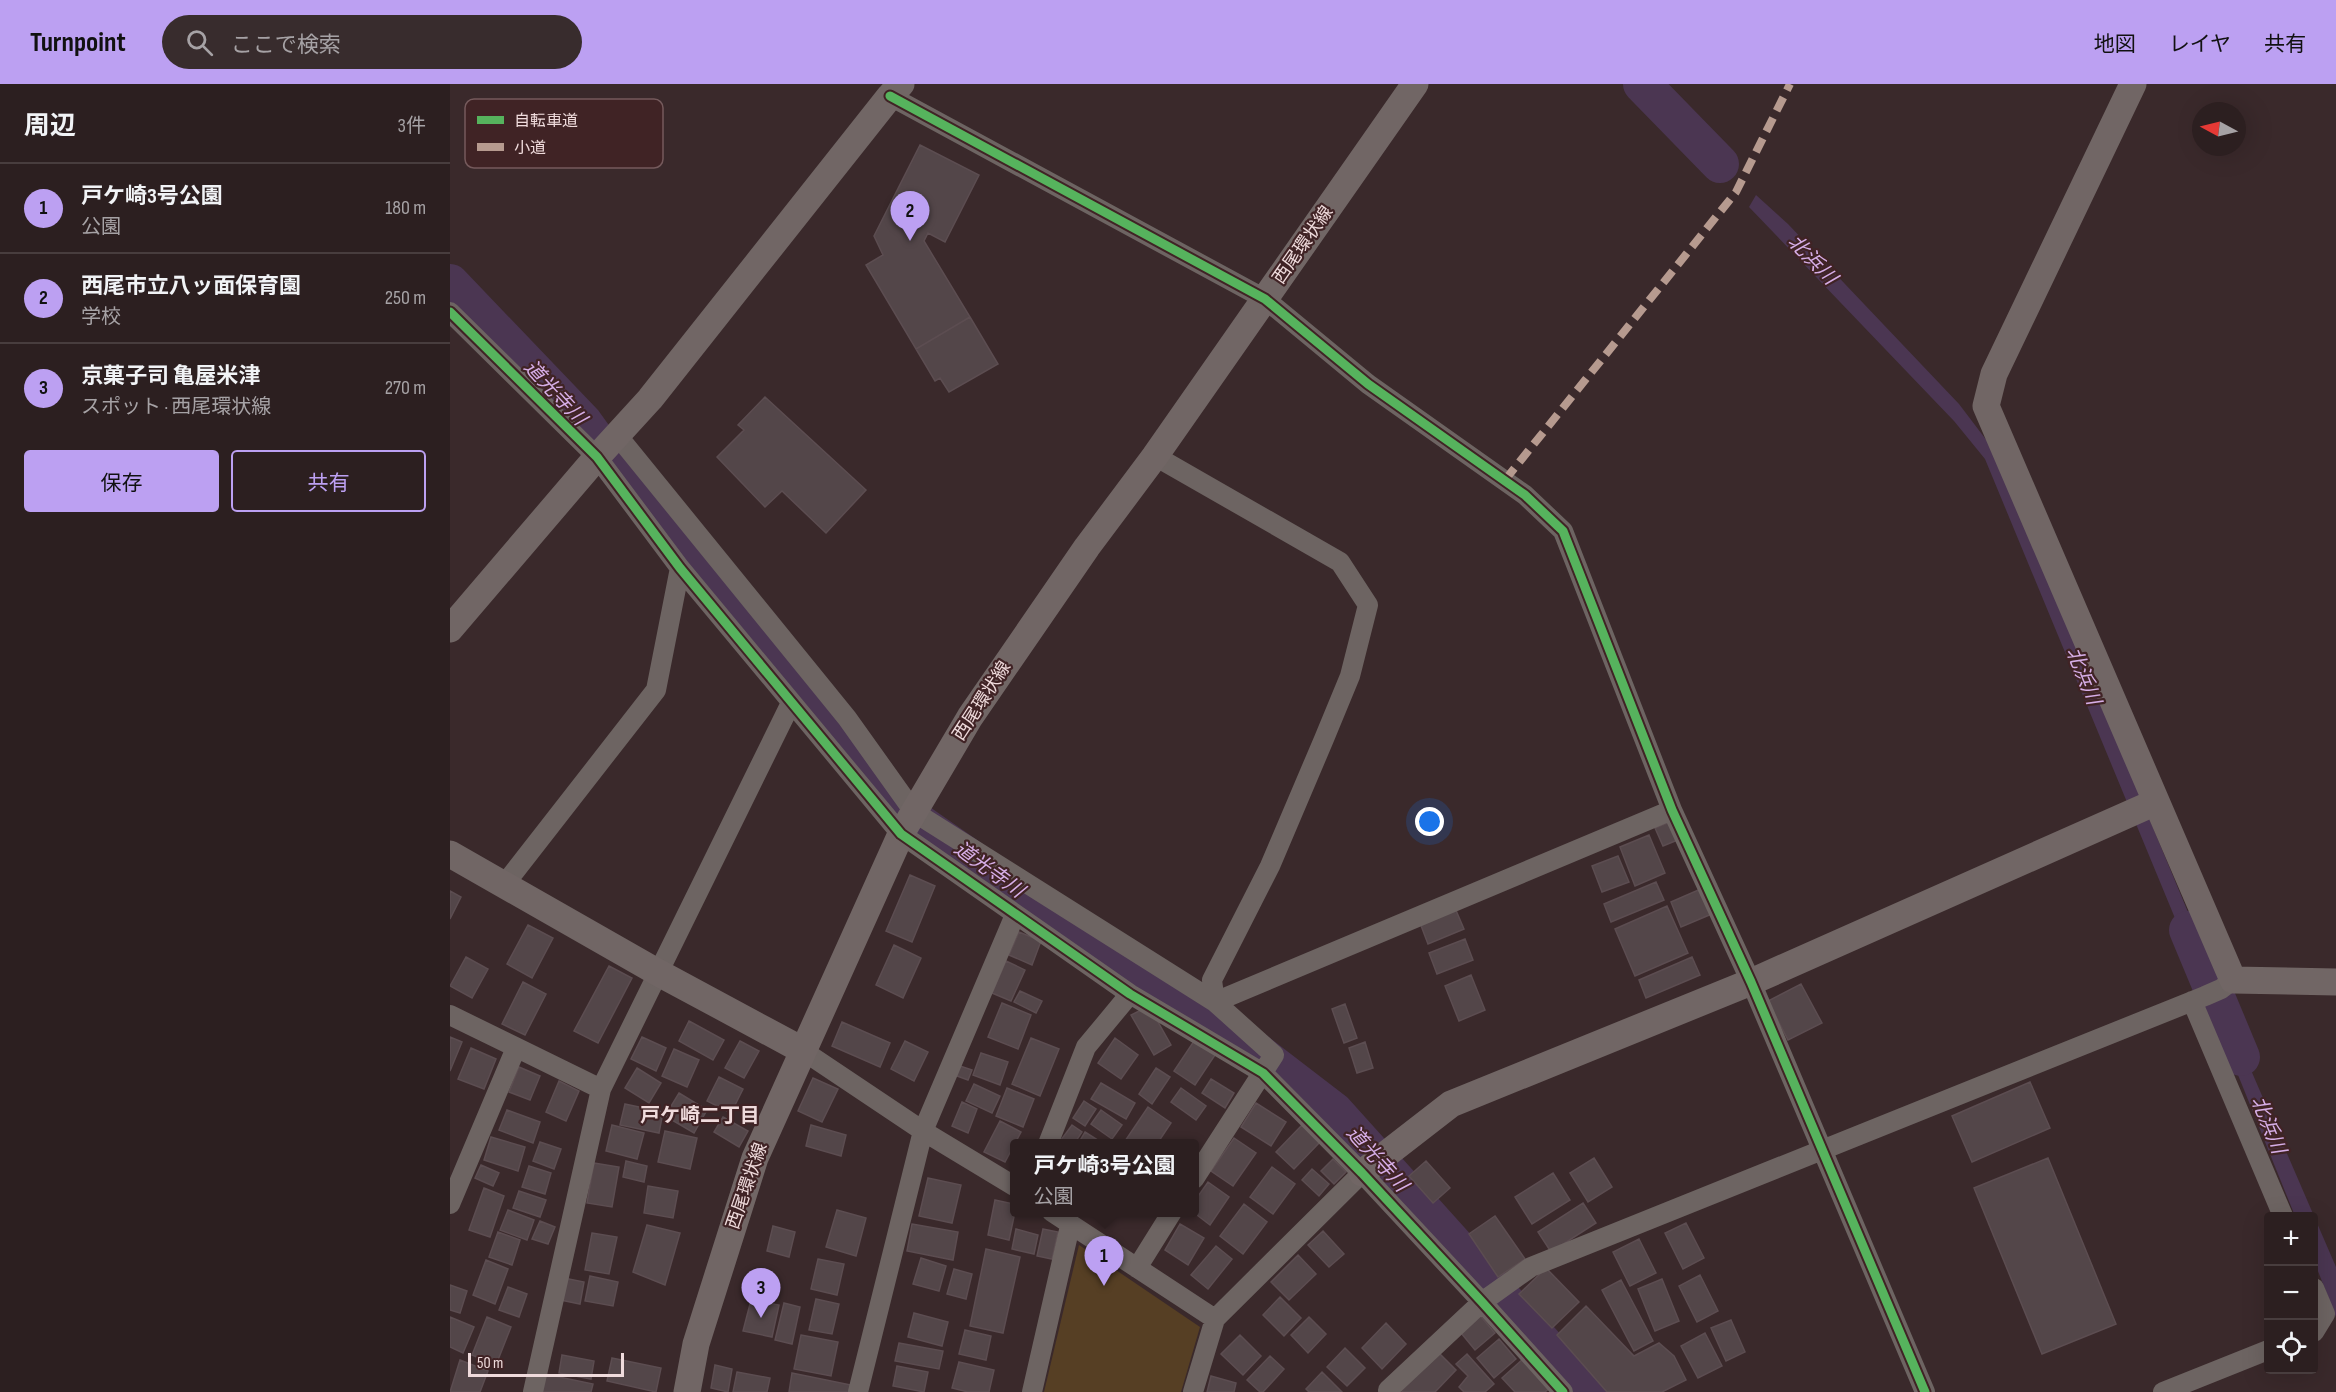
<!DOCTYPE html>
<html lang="ja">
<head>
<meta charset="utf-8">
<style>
  body { margin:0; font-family:"Sofia Sans Condensed","Noto Sans JP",sans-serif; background:#382c2d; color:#f1f3f6 }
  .controls { position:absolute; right:18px; bottom:18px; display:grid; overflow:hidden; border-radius:6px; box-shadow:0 6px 24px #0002 }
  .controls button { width:54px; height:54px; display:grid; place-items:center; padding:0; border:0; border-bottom:2px solid #483d3e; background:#2c1f20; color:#f1f3f6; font:30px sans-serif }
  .compass { position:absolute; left:1742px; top:18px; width:54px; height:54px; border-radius:50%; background:#2c1f20; box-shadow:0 6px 24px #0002; rotate:277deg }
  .scale { position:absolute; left:18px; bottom:15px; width:156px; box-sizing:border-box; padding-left:6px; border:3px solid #efdbdc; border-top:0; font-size:16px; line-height:21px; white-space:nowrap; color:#efdbdc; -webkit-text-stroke:4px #402325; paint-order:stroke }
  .you { position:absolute; left:980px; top:738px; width:21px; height:21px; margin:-15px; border:4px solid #fff; border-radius:50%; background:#1a73e8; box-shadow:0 0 0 9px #1a73e833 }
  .badge { display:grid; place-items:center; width:39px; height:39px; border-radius:50%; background:#bca0f2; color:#111; font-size:20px; font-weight:700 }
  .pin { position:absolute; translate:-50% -50px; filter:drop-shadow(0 2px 3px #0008) }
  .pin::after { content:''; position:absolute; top:32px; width:21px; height:18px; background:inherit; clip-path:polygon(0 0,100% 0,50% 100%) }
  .popup { position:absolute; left:560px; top:1055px; width:189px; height:78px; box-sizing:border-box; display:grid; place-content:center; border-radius:6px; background:#2c1f20; filter:drop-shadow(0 2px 4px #0005); font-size:20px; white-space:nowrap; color:#a6a2a5 }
  .popup b { font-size:22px; color:#f1f3f6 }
  .popup::after { content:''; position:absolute; left:50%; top:100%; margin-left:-12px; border:12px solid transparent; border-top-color:#2c1f20 }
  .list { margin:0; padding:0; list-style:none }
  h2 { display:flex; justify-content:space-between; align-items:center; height:78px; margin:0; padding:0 24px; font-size:26px }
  h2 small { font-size:20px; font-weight:400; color:#a6a2a5 }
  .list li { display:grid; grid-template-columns:39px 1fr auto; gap:18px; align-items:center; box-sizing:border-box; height:90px; padding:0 24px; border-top:2px solid #483d3e }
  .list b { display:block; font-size:22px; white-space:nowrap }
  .list p { margin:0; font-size:20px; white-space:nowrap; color:#a6a2a5 }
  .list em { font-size:20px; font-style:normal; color:#a6a2a5 }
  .actions { display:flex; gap:12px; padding:18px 24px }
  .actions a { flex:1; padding:14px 0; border:2px solid #bca0f2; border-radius:6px; text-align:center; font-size:21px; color:#bca0f2 }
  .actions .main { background:#bca0f2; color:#111 }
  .icon { flex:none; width:33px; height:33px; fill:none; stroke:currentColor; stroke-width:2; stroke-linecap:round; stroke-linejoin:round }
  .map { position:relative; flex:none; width:1886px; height:1308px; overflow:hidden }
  header { display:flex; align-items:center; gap:36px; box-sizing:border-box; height:84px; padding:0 30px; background:#bca0f2; color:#111 }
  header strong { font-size:28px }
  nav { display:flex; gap:33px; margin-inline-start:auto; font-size:21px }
  .search { width:420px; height:54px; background:#382c2d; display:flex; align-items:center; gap:15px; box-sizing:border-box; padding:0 21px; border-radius:33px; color:#a6a2a5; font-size:22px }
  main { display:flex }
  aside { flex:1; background:#2c1f20 }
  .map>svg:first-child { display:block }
  .green { fill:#563f24 }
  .water { fill:#4b3652 }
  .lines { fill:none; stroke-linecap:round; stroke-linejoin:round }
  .river { stroke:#4b3652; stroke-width:38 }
  .building { fill:#534649; stroke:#5c4d51; stroke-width:1.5 }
  .street { stroke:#6d6462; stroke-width:20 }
  .secondary { stroke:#716665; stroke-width:27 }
  .quiet { stroke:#b69a8f; stroke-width:8; stroke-dasharray:15 8; stroke-linecap:butt }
  .cycleway-casing { stroke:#402325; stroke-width:13 }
  .cycleway { stroke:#56b35d; stroke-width:9 }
  .labels { text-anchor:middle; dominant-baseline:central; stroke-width:4.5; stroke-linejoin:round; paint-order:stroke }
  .street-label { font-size:18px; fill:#efdbdc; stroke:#402325 }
  .water-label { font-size:20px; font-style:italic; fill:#d6aee7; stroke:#402325 }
  .neighbourhood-label { font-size:20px; font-weight:bold; fill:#efdbdc; stroke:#402325 }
  .key { fill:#402325; stroke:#755a5c; stroke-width:1.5 }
  .key-label { font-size:16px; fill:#efdbdc }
</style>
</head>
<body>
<header>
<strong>Turnpoint</strong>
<div class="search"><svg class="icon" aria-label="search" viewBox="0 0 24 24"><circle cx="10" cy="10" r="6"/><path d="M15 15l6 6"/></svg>ここで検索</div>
<nav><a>地図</a><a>レイヤ</a><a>共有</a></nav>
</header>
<main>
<aside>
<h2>周辺<small>3件</small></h2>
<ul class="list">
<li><span class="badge">1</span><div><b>戸ケ崎3号公園</b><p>公園</p></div><em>180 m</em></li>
<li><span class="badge">2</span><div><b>西尾市立八ッ面保育園</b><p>学校</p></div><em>250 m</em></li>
<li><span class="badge">3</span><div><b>京菓子司 亀屋米津</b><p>スポット · 西尾環状線</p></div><em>270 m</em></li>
</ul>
<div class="actions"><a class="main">保存</a><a>共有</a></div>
</aside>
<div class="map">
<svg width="1886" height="1308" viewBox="0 0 1886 1308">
  <rect width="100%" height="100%" fill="#3a292b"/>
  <!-- green -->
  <path class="green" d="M 629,1161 L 750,1243 L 731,1308 L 594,1308 Z"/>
  <!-- water -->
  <path class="water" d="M 1184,0 L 1198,0 L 1271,77 L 1265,85 Z
    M 1306,111 L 1338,140 L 1509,320 L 1550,374 L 1764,891 L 1751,897 L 1535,375 L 1504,337 L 1299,123 Z
    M 1775,926 L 1886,1183 L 1886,1233 L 1864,1177 L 1864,1132 L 1845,1132 L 1763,929 Z"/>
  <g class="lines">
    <!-- river -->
    <path class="river" d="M 1192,0 L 1270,80
      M 0,199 L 134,339 L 165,382 L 432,709 L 451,726 L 673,881 L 759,931 L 884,1027 L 1137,1308
      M 1738,846 L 1791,973"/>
  </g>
  <!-- building -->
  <path class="building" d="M 470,61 L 529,91 L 495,158 L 478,149 L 474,157 L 520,233 L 466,265 L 416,181 L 433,171 L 424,152 Z
    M 520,233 L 548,280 L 499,308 L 490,294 L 485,297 L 466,265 Z
    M 315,313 L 416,406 L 376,449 L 332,407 L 315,423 L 267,373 L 294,346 L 288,341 Z
    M 1222,737 L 1230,755 L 1213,762 L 1205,744 Z
    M 1199,751 L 1215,789 L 1185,802 L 1170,763 Z
    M 1168,772 L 1179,798 L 1152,808 L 1142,782 Z
    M 460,791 L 485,802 L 462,858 L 436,847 Z
    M 1206,798 L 1214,816 L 1161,838 L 1154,820 Z
    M 1253,804 L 1264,829 L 1231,843 L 1221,818 Z
    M 0,807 L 11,813 L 0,835 Z
    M 1217,822 L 1238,869 L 1185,892 L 1165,845 Z
    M 1005,824 L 1014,845 L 978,860 L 970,839 Z
    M 78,841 L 103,854 L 82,894 L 57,880 Z
    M 569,848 L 591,857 L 582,881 L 559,871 Z
    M 1015,855 L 1023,876 L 987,890 L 979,869 Z
    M 444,861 L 471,874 L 453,914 L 426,901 Z
    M 16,873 L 38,885 L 22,914 L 0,902 Z
    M 1242,873 L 1250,891 L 1196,914 L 1189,896 Z
    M 556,877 L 575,886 L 561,917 L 542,909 Z
    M 159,882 L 182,894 L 148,959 L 124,947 Z
    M 1021,891 L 1035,926 L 1009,937 L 995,902 Z
    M 73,898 L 96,910 L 75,951 L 52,940 Z
    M 1351,900 L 1372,939 L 1338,956 L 1318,917 Z
    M 570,907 L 592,917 L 586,929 L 564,918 Z
    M 552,919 L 581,931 L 568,965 L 538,953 Z
    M 895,920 L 907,954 L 894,959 L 882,925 Z
    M 699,922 L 721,961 L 704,971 L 681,931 Z
    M 239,937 L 274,956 L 263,976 L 229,957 Z
    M 392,938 L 440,959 L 430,983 L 382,962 Z
    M 0,953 L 12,958 L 0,987 Z
    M 192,953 L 216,964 L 206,987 L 181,975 Z
    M 581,954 L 609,965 L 590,1012 L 562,1000 Z
    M 665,954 L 688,971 L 671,995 L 648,979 Z
    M 290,957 L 309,967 L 294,994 L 275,984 Z
    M 455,957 L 478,968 L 464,997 L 441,985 Z
    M 744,957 L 765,971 L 745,1001 L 724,987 Z
    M 915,958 L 923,984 L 907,989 L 899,964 Z
    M 21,964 L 46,975 L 34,1005 L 8,995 Z
    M 224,965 L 249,976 L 237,1003 L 212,992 Z
    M 531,969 L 558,978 L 550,1001 L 523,991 Z
    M 510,982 L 522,986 L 518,996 L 507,992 Z
    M 69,983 L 90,992 L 80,1016 L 59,1008 Z
    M 187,984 L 211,999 L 199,1019 L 175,1004 Z
    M 706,984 L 720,993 L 702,1020 L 689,1010 Z
    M 269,993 L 293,1005 L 281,1029 L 257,1017 Z
    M 363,994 L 388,1005 L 372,1038 L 348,1027 Z
    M 761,995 L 784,1009 L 775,1024 L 752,1009 Z
    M 109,997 L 129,1007 L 116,1037 L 96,1028 Z
    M 1580,998 L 1600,1044 L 1522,1078 L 1502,1032 Z
    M 651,999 L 685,1019 L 676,1035 L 641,1015 Z
    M 524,1000 L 550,1012 L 542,1029 L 516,1017 Z
    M 557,1004 L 584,1015 L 573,1043 L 546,1032 Z
    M 731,1004 L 756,1022 L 746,1036 L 721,1018 Z
    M 229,1009 L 257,1026 L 244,1049 L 215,1032 Z
    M 634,1017 L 646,1025 L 635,1042 L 623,1034 Z
    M 512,1018 L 527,1025 L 518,1049 L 502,1042 Z
    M 806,1019 L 836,1038 L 821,1062 L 791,1043 Z
    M 175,1020 L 213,1028 L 209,1049 L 170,1041 Z
    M 698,1023 L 721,1039 L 707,1060 L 673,1060 Z
    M 57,1026 L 90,1038 L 83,1059 L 49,1046 Z
    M 651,1026 L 672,1041 L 662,1055 L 641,1040 Z
    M 273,1033 L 298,1047 L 289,1063 L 264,1048 Z
    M 550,1037 L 571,1048 L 555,1078 L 534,1068 Z
    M 162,1041 L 194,1049 L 187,1075 L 156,1067 Z
    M 361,1041 L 396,1051 L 391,1072 L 356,1062 Z
    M 622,1041 L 632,1048 L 624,1060 L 615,1060 L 611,1056 Z
    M 852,1041 L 870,1058 L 844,1085 L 826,1068 Z
    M 215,1047 L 247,1054 L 240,1085 L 208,1078 Z
    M 635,1048 L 654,1060 L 628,1060 Z
    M 41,1053 L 75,1063 L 68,1087 L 34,1076 Z
    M 784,1054 L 806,1069 L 783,1102 L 761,1087 Z
    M 90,1058 L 111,1065 L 104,1085 L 83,1077 Z
    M 1144,1074 L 1162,1103 L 1138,1118 L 1120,1089 Z
    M 1598,1074 L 1666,1240 L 1592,1270 L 1524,1104 Z
    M 883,1075 L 896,1088 L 884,1100 L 871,1087 Z
    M 176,1077 L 197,1082 L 194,1098 L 173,1093 Z
    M 976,1077 L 1000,1104 L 983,1119 L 959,1092 Z
    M 144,1079 L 169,1083 L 162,1123 L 137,1119 Z
    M 31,1081 L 49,1089 L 43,1102 L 25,1094 Z
    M 79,1082 L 101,1089 L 95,1110 L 72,1103 Z
    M 822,1083 L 845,1100 L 823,1130 L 800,1113 Z
    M 862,1085 L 879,1100 L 869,1112 L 852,1096 Z
    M 1103,1089 L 1120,1116 L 1082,1140 L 1065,1113 Z
    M 478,1094 L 511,1101 L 502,1139 L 469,1132 Z
    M 758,1098 L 779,1113 L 760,1141 L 743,1128 L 744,1118 Z
    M 198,1102 L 228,1107 L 223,1134 L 194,1129 Z
    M 34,1104 L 54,1112 L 40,1153 L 19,1146 Z
    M 69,1107 L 96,1116 L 90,1133 L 63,1124 Z
    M 545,1116 L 564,1120 L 565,1128 L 559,1156 L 538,1151 Z
    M 1133,1119 L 1146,1139 L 1101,1168 L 1088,1148 Z
    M 794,1120 L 817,1138 L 793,1170 L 770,1152 Z
    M 58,1126 L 84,1136 L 77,1156 L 50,1146 Z
    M 387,1126 L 416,1134 L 406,1172 L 376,1163 Z
    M 1045,1132 L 1075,1175 L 1048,1193 L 1019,1150 Z
    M 90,1137 L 105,1143 L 98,1160 L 82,1155 Z
    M 1236,1139 L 1254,1174 L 1233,1185 L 1215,1149 Z
    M 462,1140 L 508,1148 L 503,1176 L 457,1167 Z
    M 730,1140 L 754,1154 L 738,1181 L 715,1166 Z
    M 197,1141 L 230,1149 L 215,1201 L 183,1188 Z
    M 323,1142 L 345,1148 L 339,1173 L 317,1167 Z
    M 566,1145 L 588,1151 L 584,1170 L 562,1165 Z
    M 593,1145 L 608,1148 L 602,1175 L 587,1172 Z
    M 873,1147 L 894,1170 L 879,1183 L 858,1161 Z
    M 48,1148 L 70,1156 L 62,1181 L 39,1173 Z
    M 142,1149 L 167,1153 L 159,1190 L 135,1186 Z
    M 1189,1155 L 1206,1189 L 1180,1202 L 1163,1168 Z
    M 766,1162 L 782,1175 L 758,1205 L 741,1191 Z
    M 536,1165 L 570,1173 L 553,1249 L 520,1242 Z
    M 848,1171 L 866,1190 L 839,1216 L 821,1198 Z
    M 471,1174 L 496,1182 L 489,1207 L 463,1200 Z
    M 368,1175 L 394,1180 L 387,1211 L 361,1205 Z
    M 36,1176 L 58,1185 L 45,1220 L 23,1211 Z
    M 1096,1184 L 1129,1218 L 1102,1244 L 1069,1210 Z
    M 504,1185 L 522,1190 L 516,1215 L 497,1210 Z
    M 1250,1191 L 1268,1227 L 1247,1238 L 1229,1202 Z
    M 140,1192 L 168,1198 L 163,1222 L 135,1217 Z
    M 114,1194 L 134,1198 L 130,1220 L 110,1216 Z
    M 1212,1195 L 1229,1237 L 1205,1247 L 1188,1205 Z
    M 1171,1196 L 1203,1257 L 1184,1267 L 1152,1206 Z
    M 0,1201 L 17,1207 L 10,1229 L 0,1226 Z
    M 58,1203 L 77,1210 L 69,1233 L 49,1226 Z
    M 830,1213 L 851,1234 L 834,1252 L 813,1231 Z
    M 366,1215 L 389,1220 L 382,1250 L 359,1246 Z
    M 301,1216 L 329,1221 L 322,1253 L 293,1247 Z
    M 334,1219 L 350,1223 L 342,1260 L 325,1256 Z
    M 1136,1222 L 1184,1272 L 1209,1259 L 1224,1272 L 1236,1296 L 1212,1308 L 1157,1308 L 1107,1251 Z
    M 1027,1228 L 1045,1249 L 1025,1266 L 1007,1244 Z
    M 464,1229 L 498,1238 L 492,1262 L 458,1253 Z
    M 0,1233 L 24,1243 L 13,1269 L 0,1263 Z
    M 37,1233 L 61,1243 L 46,1281 L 22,1271 Z
    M 859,1233 L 876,1250 L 858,1269 L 841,1251 Z
    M 1281,1236 L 1295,1268 L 1276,1277 L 1261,1244 Z
    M 936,1239 L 956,1260 L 932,1285 L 912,1264 Z
    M 515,1246 L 541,1252 L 536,1276 L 509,1270 Z
    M 1255,1249 L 1272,1282 L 1248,1294 L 1231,1262 Z
    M 351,1251 L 388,1258 L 381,1292 L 344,1285 Z
    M 790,1251 L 811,1272 L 793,1291 L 771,1270 Z
    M 1049,1255 L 1066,1275 L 1044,1294 L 1027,1274 Z
    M 449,1259 L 493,1267 L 489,1285 L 445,1277 Z
    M 895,1264 L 915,1284 L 897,1302 L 877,1283 Z
    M 988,1268 L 1006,1286 L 985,1308 L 953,1308 L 950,1306 Z
    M 1017,1270 L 1044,1300 L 1035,1308 L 1014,1308 L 1009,1303 L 1018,1292 L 1006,1280 Z
    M 112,1271 L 144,1277 L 141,1295 L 109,1289 Z
    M 820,1272 L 834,1285 L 813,1308 L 810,1308 L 797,1296 Z
    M 162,1274 L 211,1284 L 206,1308 L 157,1297 Z
    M 1074,1274 L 1101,1303 L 1095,1308 L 1065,1308 L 1052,1294 Z
    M 10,1276 L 38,1287 L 30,1308 L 0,1308 Z
    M 509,1278 L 544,1286 L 539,1308 L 518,1308 L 502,1304 Z
    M 265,1281 L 282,1285 L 278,1308 L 261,1304 Z
    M 447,1282 L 478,1288 L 474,1308 L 443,1302 Z
    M 287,1288 L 320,1294 L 317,1308 L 283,1308 Z
    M 872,1288 L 892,1308 L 859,1308 L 856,1305 Z
    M 342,1289 L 401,1301 L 399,1308 L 339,1308 Z
    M 95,1290 L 143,1300 L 141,1308 L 91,1308 Z
    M 761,1292 L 786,1299 L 784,1308 L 757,1308 Z"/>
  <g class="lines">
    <!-- street -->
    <path class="street" d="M 440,12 L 815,215 L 918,300 L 1075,411 L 1113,447 L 1222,726 L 1301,898 L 1475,1308
      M 0,228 L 147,373 L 230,484 L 451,750 L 680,910 L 813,989 L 912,1089 L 1032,1218 L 1113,1308
      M 167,351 L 397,634 L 464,728 L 765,918 L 1222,726
      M 705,372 L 890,478 L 918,521 L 900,592 L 874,655 L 820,782 L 762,896 L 765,918 L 824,971 L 744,1095
      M 54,801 L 206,606 L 230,484
      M 1742,917 L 1833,1132
      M 0,931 L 151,1005
      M 352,966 L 473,1047 L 564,1102
      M 598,1060 L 636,963 L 680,910
      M 0,1120 L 66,964
      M 602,1128 L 765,1235
      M 687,1184 L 722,1128
      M 1864,1204 L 1875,1230 L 1864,1248
      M 83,1308 L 151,1005 L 341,619
      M 408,1308 L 473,1047 L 565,831
      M 582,1308 L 620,1142
      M 743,1308 L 765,1235 L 912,1089
      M 940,1308 L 938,1306 L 1032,1218 L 1081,1183 L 1755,912 L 1771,905 L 1783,896
      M 1713,1308 L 1818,1266"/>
    <!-- secondary -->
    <path class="secondary" d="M 1683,0 L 1544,290 L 1536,322 L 1783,896 L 1886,898
      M 0,545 L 147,373 L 200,315 L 440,12 L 451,0
      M 0,770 L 207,888 L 352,966
      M 912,1089 L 1001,1020 L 1301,898 L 1706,718
      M 237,1308 L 246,1260 L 305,1074 L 451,750 L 520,633 L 637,463 L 705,372 L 965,0"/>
    <!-- quiet -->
    <path class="quiet" d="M 1055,396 L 1286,108 L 1340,0"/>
    <defs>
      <path id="cycleway" d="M 440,12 L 815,215 L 918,300 L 1075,411 L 1113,447 L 1222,726 L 1301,898 L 1475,1308
        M 0,228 L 147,373 L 230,484 L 451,750 L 680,910 L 813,989 L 912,1089 L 1032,1218 L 1113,1308"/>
    </defs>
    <!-- cycleway casing -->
    <use href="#cycleway" class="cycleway-casing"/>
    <!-- cycleway -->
    <use href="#cycleway" class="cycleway"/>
  </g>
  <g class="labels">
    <!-- street labels -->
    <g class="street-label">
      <text transform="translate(853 161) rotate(-55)">西尾環状線</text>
      <text transform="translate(532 617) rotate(-57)">西尾環状線</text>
      <text transform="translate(297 1102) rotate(-71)">西尾環状線</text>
    </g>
    <!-- water labels -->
    <g class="water-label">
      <text transform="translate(1362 176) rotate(46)">北浜川</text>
      <text transform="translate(105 309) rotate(47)">道光寺川</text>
      <text transform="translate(1633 592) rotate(68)">北浜川</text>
      <text transform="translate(539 786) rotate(36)">道光寺川</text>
      <text transform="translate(1818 1041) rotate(68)">北浜川</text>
      <text transform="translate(927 1075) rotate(48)">道光寺川</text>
    </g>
    <!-- neighbourhood labels -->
    <g class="neighbourhood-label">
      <text x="250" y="1032">戸ケ崎二丁目</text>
    </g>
  </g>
  <!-- legend -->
  <rect x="15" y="15" width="198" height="69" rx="9" class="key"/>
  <rect x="27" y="32" width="27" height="8" fill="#56b35d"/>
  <rect x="27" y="59" width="27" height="8" fill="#b69a8f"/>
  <g class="key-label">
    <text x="64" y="42">自転車道</text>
    <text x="64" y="69">小道</text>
  </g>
</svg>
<div class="controls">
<button>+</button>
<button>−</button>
<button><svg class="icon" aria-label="locate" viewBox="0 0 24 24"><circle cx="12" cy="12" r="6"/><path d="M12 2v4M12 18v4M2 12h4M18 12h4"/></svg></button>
</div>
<svg class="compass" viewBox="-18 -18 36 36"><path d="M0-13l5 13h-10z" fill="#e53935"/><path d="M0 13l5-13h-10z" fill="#a6a2a5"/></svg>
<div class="scale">50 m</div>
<div class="you"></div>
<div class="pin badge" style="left:654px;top:1202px">1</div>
<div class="popup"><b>戸ケ崎3号公園</b>公園</div>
<div class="pin badge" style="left:460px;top:157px">2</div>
<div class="pin badge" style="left:311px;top:1234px">3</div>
</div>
</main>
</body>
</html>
